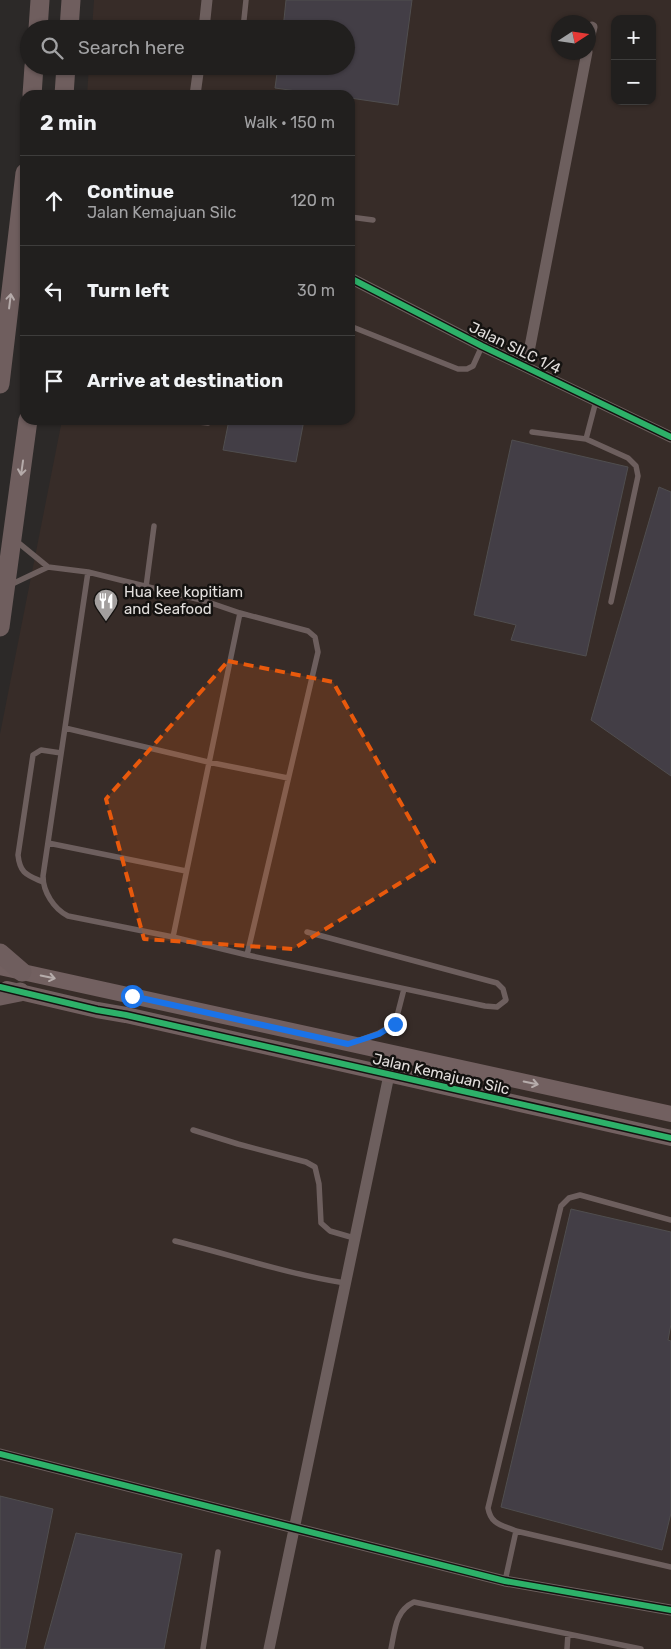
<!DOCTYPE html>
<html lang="en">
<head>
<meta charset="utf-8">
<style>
  body { margin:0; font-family:Rubik,sans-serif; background:#292727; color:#f1f3f6 }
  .controls { position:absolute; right:15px; top:15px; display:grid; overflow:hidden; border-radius:10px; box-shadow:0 1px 4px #0004 }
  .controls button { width:45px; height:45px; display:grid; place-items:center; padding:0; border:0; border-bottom:1px solid #3e3d3c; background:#211f1e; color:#f1f3f6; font:25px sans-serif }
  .compass { position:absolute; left:551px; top:15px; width:45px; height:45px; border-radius:50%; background:#211f1e; box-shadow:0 1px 4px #0004; rotate:78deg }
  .stop { position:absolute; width:15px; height:15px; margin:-11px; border:4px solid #1a73e8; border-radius:50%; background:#fff }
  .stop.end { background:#1a73e8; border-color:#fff; box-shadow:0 1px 5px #0008 }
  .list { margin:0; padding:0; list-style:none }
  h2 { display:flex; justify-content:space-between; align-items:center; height:65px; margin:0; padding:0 20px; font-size:21px }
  h2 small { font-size:16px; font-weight:400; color:#a2a2a4 }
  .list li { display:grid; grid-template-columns:32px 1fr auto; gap:15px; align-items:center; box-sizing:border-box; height:90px; padding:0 20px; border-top:1px solid #3e3d3c }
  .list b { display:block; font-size:19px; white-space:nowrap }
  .list p { margin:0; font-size:16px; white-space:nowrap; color:#a2a2a4 }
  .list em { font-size:16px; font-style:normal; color:#a2a2a4 }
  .icon { flex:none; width:28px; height:28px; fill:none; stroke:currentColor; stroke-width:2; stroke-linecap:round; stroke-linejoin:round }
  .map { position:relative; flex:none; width:671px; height:1649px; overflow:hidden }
  .search { position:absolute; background:#211f1e; box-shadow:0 1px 4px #0004; left:20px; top:20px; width:335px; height:55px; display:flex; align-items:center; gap:12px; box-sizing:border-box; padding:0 18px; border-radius:28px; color:#a2a2a4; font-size:19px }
  .panel { position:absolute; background:#211f1e; box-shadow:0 1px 4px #0004; left:20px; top:90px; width:335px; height:335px; border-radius:15px }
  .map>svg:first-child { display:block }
  .built { fill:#372c28; fill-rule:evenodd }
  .building { fill:#433e46; stroke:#504e4f }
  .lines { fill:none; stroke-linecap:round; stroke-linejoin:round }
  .lane { stroke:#6d5f5e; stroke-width:5.5 }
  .street { stroke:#6d5f5e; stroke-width:11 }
  .secondary { stroke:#726060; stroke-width:16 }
  .primary { stroke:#6f5e5e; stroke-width:19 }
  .cycleway-casing { stroke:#141210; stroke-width:9 }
  .cycleway { stroke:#2db169; stroke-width:6 }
  .oneway { stroke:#b5abaa }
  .oneway2 { stroke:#b6acab }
  .route { stroke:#1a73e8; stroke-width:6 }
  .marked { fill:#e8590c; fill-opacity:0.2; stroke:#e8590c; stroke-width:4; stroke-dasharray:10 6; stroke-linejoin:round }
  .labels { text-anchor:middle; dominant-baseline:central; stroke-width:5; stroke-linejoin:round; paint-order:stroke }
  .street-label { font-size:15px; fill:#e3dfdd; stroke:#141210 }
  .poi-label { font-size:15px; fill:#e3dfdd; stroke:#141210; text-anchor:start }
</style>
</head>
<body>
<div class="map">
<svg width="671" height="1649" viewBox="0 0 671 1649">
  <rect width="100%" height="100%" fill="#2c2928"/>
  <!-- built -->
  <path class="built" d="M 94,0 L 671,0 L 671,1649 L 0,1649 L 0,734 L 62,420 L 350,420 L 350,95 L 87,95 L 89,66 L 346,66 L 346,29 L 92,29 ZM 615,19 L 652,19 L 652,101 L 615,101 ZM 558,22 L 588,22 L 588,52 L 558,52 Z"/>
  <!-- building -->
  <path class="building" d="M 286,0 L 412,0 L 398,105 L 350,98 L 350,95 L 325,95 L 275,88 L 278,66 L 346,66 L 346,29 L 283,29 Z
    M 229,420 L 304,420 L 296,462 L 223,450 Z
    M 512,440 L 628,467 L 586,656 L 511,640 L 516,625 L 474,615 Z
    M 659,487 L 671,492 L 671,776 L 591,720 Z
    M 571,1209 L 671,1232 L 671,1324 L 668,1340 L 671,1341 L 671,1513 L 662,1550 L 501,1507 Z
    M 0,1496 L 53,1509 L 25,1649 L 0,1649 Z
    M 76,1533 L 182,1554 L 164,1649 L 44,1649 Z"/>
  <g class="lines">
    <!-- lane -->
    <path class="lane" d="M 243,29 L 246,0
      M 350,217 L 373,220
      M 350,326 L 458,369 L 467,369 L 473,366 L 482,346
      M 180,420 L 208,423 L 210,420
      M 532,432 L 586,439 L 596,401
      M 586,439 L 628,458 L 636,466 L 638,476 L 611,602
      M 15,540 L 48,567
      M 88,572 L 43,876 C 43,892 54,909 68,916 L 173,937 L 247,955 L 485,1006 L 497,1007 L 506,1000 L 503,989 L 497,983 L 307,932
      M 10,585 L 48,567 L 88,572 L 205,601 L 240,613 L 308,631 L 315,637 L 318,652 L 247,955
      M 146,587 L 154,526
      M 65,728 L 208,762 L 288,778
      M 48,843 L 186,871
      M 43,882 C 27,875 20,874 18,855 L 33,755 L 41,750 L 61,753
      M 173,937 L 240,613
      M 357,1041 L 379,1033 L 395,1024 L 404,989
      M 193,1130 L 238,1144 L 306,1162 L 315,1167 L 319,1184 L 321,1223 L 330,1231 L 354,1238
      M 671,1220 L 580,1195 L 569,1198 L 561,1206 L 488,1508 C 491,1525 502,1525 516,1531 L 671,1567
      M 175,1241 C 232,1255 287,1274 345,1283
      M 505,1581 L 516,1531
      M 203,1649 L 218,1552
      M 391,1649 C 395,1630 395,1611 414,1602 L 641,1649
      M 567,1649 L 568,1634"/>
    <!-- street -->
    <path class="street" d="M 204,29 L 207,0
      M 588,44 L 592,27
      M 195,95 L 199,66
      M 350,278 L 482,346 L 671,437
      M 526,367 L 587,52
      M 0,1454 L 505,1581 L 671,1610
      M 269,1649 L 389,1075 L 392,1053"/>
    <!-- secondary -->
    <path class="secondary" d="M 0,967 L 671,1114
      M 7,989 L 97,1010 L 126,1015 L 671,1138"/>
    <!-- primary -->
    <path class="primary" d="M 38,29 L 40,0
      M 69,29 L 71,0
      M 32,95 L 34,66
      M 64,95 L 66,66
      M 0,384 L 25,173
      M 0,627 L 28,420
      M 0,953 L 22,972
      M 0,996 L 20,992"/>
    <defs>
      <path id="cycleway" d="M 350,278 L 482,346 L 671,437
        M 0,987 L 97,1010 L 126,1015 L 671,1138
        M 0,1454 L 505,1581 L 671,1610"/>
    </defs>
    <!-- cycleway casing -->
    <use href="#cycleway" class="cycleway-casing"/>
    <!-- cycleway -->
    <use href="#cycleway" class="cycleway"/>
  </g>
  <!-- one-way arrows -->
  <defs><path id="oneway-shaft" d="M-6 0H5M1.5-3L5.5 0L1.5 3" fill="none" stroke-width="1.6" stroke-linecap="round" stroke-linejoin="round" transform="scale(1.25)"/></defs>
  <g class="oneway">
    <use href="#oneway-shaft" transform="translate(10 301) rotate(-83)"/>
    <use href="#oneway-shaft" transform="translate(22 468) rotate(98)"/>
  </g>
  <g class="oneway2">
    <use href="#oneway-shaft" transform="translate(48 977) rotate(12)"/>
    <use href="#oneway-shaft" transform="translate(531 1083) rotate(12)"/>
  </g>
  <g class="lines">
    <!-- route -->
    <path class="route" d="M 132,996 L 348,1044 L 379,1034 L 395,1024"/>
  </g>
  <!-- marked area -->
  <path class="marked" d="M 228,661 L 333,682 L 434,862 L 293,949 L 144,939 L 106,799 Z"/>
  <!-- icons -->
  <defs>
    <symbol id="restaurant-pin" viewBox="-11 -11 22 30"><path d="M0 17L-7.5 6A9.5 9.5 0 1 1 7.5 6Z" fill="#a39f9e" stroke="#141210"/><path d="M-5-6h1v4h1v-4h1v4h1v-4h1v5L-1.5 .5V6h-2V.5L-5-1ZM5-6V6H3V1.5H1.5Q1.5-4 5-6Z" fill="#fff"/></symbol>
  </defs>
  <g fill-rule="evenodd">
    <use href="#restaurant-pin" x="92" y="587" width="28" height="38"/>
  </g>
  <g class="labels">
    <!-- street labels -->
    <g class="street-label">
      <text transform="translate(515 348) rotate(26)">Jalan SILC 1/4</text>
      <text transform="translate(441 1074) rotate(13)">Jalan Kemajuan Silc</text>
    </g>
    <!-- poi labels -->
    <g class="poi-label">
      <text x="124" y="592">Hua kee kopitiam<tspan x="124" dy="17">and Seafood</tspan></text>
    </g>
  </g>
</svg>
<div class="controls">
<button>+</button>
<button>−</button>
</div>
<svg class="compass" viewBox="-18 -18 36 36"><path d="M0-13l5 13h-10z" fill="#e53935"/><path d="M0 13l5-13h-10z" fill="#a2a2a4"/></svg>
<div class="stop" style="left:132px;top:996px"></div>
<div class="stop end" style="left:395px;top:1024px"></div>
<div class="search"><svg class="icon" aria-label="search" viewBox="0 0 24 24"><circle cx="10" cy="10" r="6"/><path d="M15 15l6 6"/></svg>Search here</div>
<section class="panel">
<h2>2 min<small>Walk · 150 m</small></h2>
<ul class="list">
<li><svg class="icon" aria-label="ahead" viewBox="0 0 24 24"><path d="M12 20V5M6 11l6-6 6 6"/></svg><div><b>Continue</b><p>Jalan Kemajuan Silc</p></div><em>120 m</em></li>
<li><svg class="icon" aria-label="left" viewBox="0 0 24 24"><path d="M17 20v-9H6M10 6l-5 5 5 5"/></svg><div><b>Turn left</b></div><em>30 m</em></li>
<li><svg class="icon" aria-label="arrive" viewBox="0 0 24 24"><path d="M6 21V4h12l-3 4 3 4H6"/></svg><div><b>Arrive at destination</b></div></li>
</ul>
</section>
</div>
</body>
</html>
